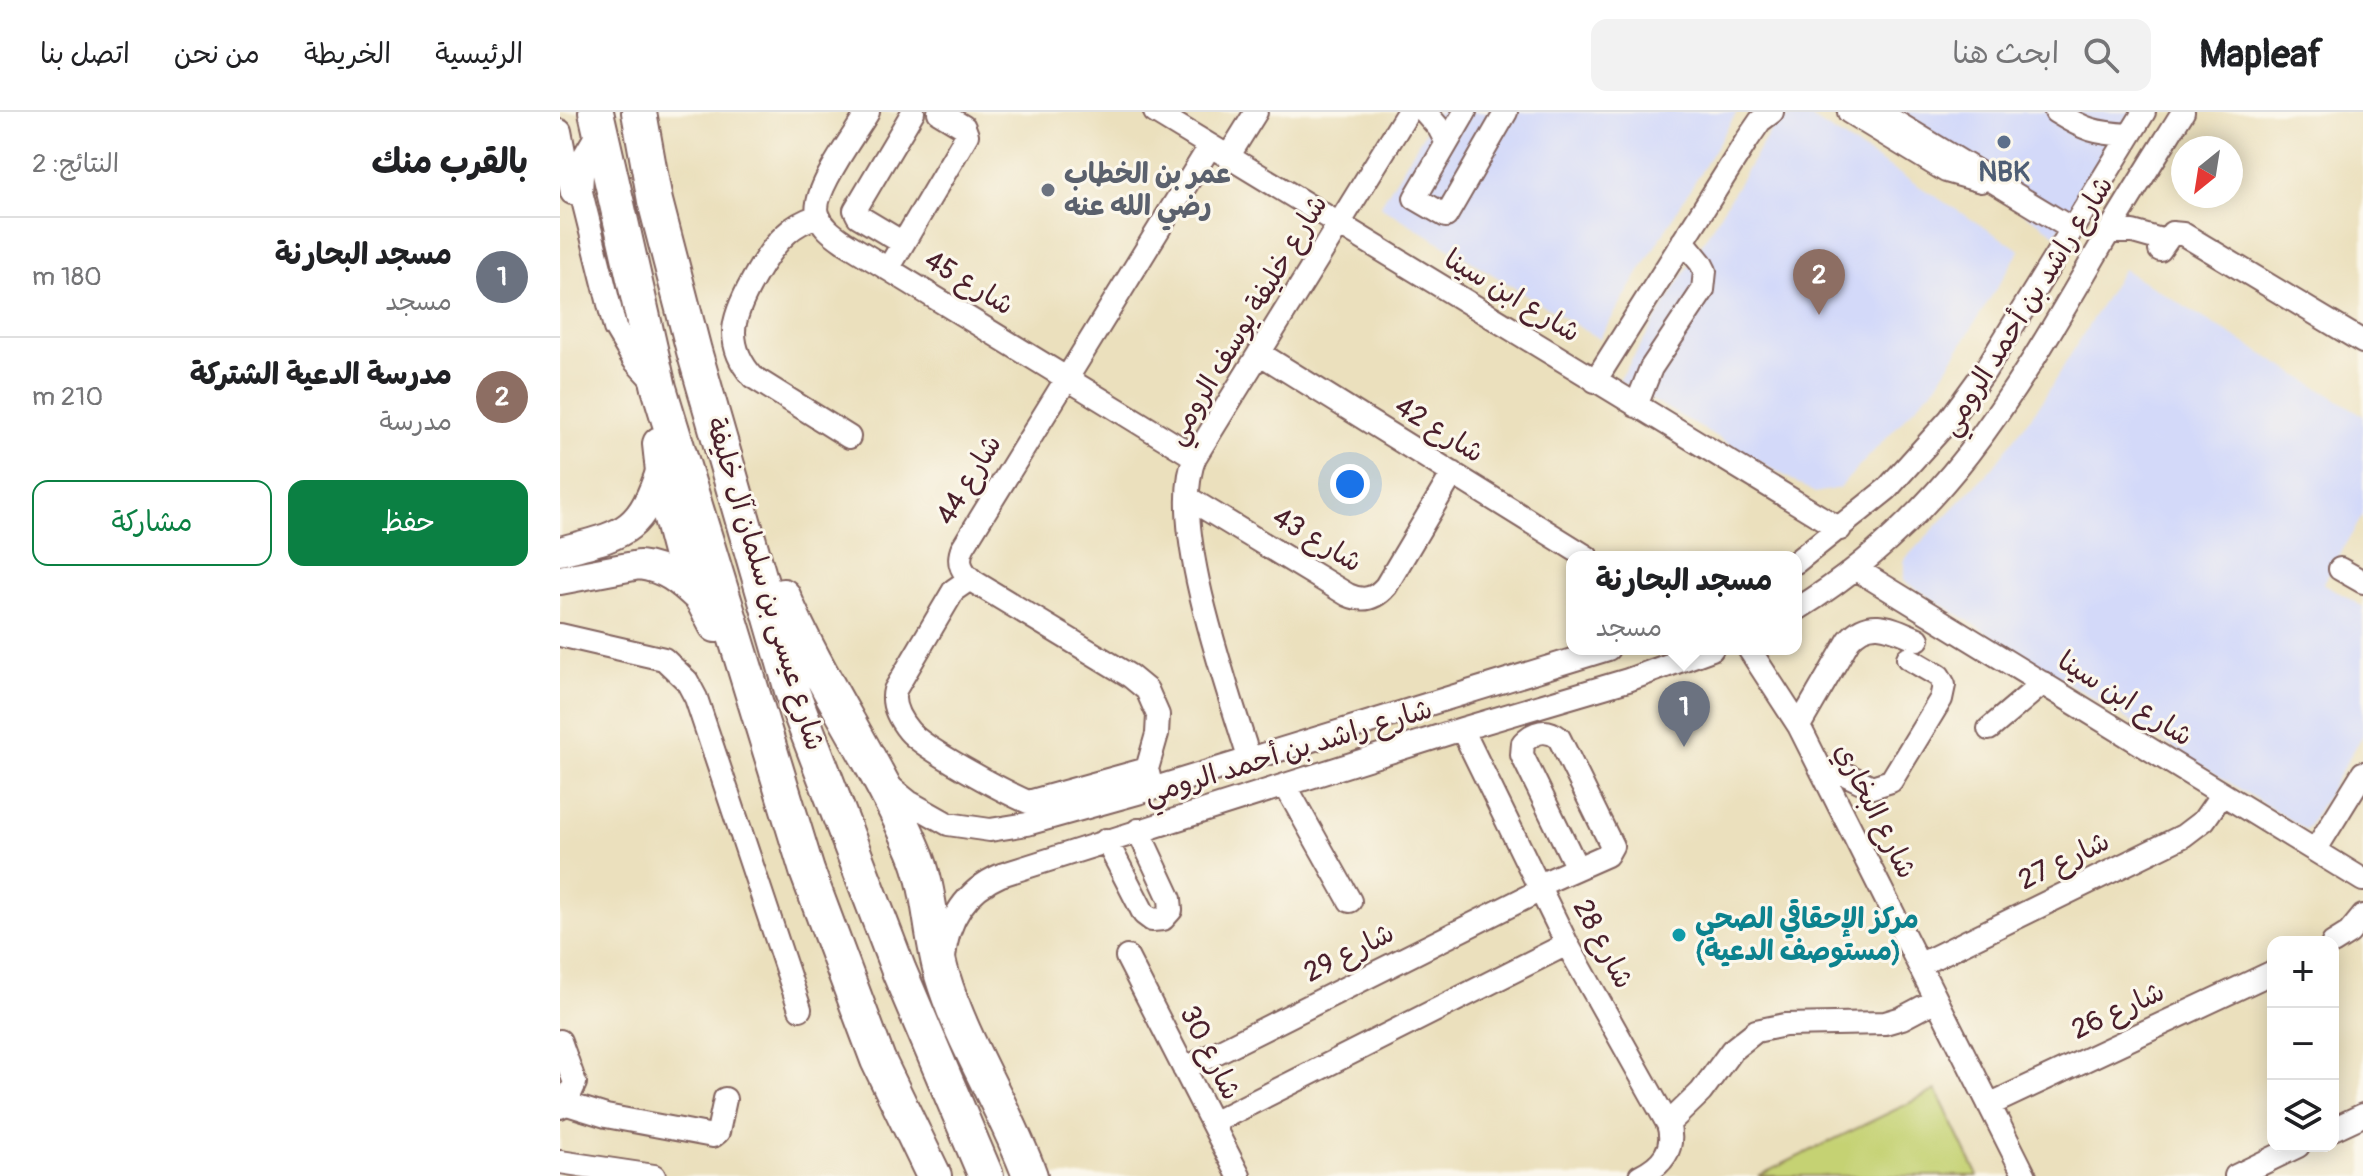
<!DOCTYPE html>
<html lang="ar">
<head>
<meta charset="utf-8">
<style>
  body { margin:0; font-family:Pangolin,"Playpen Sans Arabic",sans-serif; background:#f2f2f2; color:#202124; direction:rtl }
  .controls { position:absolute; right:24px; bottom:24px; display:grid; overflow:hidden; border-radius:16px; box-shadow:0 4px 20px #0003 }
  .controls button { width:72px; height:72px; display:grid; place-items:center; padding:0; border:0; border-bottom:2px solid #e0e0e0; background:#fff; color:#202124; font:40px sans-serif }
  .compass { position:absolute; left:1611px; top:24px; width:72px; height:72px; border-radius:50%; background:#fff; box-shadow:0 4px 20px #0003; rotate:210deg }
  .you { position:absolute; left:790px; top:372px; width:28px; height:28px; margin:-20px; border:6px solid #fff; border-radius:50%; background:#1a73e8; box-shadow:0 0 0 12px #1a73e833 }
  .badge { display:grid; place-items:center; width:52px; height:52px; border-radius:50%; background:#0b8043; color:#fff; font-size:26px; font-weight:700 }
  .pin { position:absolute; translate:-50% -66px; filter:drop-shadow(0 2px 4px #0008) }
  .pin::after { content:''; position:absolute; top:42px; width:28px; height:24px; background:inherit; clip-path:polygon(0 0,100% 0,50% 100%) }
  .popup { position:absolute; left:1006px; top:439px; width:236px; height:104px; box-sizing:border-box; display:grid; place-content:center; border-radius:16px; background:#fff; filter:drop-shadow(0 2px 6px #0005); font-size:26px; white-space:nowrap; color:#757577 }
  .popup b { font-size:30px; color:#202124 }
  .popup::after { content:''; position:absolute; left:50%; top:100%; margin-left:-16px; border:16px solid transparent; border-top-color:#fff }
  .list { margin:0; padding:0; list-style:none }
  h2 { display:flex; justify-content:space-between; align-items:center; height:104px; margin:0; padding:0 32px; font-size:34px }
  h2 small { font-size:26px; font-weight:400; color:#757577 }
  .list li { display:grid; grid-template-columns:52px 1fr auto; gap:24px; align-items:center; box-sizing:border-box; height:120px; padding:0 32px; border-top:2px solid #e0e0e0 }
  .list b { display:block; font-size:30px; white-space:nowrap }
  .list p { margin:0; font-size:26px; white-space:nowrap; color:#757577 }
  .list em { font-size:26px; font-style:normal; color:#757577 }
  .actions { display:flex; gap:16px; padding:24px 32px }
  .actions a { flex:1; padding:18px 0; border:2px solid #0b8043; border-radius:16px; text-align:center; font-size:28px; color:#0b8043 }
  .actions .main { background:#0b8043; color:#fff }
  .icon { flex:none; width:44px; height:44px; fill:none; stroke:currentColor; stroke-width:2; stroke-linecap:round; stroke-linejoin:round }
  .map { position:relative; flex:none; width:1803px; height:1064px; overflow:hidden; direction:ltr }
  header { display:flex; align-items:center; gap:48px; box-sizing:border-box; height:112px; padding:0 40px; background:#fff; border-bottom:2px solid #e0e0e0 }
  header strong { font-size:38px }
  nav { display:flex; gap:44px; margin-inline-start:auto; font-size:28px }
  .search { width:560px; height:72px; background:#f2f2f2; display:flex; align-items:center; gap:20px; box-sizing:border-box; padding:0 28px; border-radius:16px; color:#757577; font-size:30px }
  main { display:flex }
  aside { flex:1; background:#fff }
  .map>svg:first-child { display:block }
  .built { fill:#d3d9f9 }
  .green { fill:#c5d273; stroke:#88784f; stroke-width:2 }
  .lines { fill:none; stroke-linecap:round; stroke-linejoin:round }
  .minor-casing { stroke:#82635e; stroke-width:26 }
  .major-casing { stroke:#82635e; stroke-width:32 }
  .highway-casing { stroke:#82635e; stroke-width:38 }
  .minor { stroke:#fff; stroke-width:22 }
  .major { stroke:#fff; stroke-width:28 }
  .highway { stroke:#fff; stroke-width:34 }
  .service-dot { fill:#5c6f8a; stroke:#fbf7ec; stroke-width:3 }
  .worship-dot { fill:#6b7280; stroke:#fbf7ec; stroke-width:3 }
  .culture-dot { fill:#0f9aa8; stroke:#fbf7ec; stroke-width:3 }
  .labels { text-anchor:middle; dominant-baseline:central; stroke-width:6; stroke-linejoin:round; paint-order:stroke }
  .service-label { font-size:28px; font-weight:bold; fill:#4e5e75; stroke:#fbf7ec }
  .worship-label { font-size:28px; font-weight:bold; fill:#5b616d; stroke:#fbf7ec; text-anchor:start }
  .street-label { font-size:28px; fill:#4a1f2b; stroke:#fbf7ec }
  .culture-label { font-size:28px; font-weight:bold; fill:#0d838f; stroke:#fbf7ec; text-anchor:start }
</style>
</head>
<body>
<header>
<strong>Mapleaf</strong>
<div class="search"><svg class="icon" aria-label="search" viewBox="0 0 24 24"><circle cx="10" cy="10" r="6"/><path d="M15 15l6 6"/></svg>ابحث هنا</div>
<nav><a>الرئيسية</a><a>الخريطة</a><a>من نحن</a><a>اتصل بنا</a></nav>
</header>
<main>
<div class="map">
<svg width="1803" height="1064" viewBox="0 0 1803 1064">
  <rect width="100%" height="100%" fill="#fbf7ec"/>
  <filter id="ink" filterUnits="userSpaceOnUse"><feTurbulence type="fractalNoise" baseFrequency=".0125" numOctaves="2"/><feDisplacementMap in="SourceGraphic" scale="16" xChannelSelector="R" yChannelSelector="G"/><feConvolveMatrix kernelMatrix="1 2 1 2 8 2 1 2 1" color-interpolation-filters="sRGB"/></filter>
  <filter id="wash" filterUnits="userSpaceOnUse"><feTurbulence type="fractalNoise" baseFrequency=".006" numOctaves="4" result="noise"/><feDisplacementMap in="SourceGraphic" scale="32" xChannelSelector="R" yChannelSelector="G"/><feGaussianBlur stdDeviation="1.8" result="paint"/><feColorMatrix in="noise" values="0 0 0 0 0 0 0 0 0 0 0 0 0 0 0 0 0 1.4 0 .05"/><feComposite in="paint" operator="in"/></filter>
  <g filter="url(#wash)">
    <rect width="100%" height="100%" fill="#ebe0bd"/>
    <!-- built -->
    <path class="built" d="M 877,0 L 1177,0 L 1039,227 L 820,94 Z
      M 1308,0 L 1571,0 L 1496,122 Z
      M 1245,2 L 1460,138 L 1377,272 L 1279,376 L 1255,381 L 1059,269 L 1217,8 Z
      M 1563,157 L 1803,303 L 1803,403 L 1763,471 L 1803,495 L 1803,623 L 1746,718 L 1344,469 L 1344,448 L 1433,355 L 1481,291 Z"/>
    <!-- green -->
    <path class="green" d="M 1376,978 L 1418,1064 L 1198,1064 Z"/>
  </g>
  <g filter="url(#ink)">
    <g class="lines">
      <defs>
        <path id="minor" d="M 308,0 C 296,21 251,80 258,102 C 262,115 274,123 284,130 L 635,345
          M 595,0 L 1280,417
          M 865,0 L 879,16 L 887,31
          M 905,0 L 855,86 L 886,104 L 946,0
          M 1289,0 L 1386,59 L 1421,69
          M 1319,0 L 1512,117
          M 1496,0 C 1525,18 1535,21 1569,23
          M 40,17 L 23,46 L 21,80 L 55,216 L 74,248 L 96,272
          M 0,19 L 12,81
          M 668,45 L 696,0
          M 258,104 C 246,108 235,113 226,122 C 207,139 174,195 174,220 C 174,238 181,252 193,265 L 289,325
          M 1549,120 L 1573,120 L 1605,129
          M 343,131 L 298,104 L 295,98 L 353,0
          M 1600,138 L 1612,121 L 1623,122 L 1803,230
          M 328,157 L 407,23 L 404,15 L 379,0
          M 699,241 L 1027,445
          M 1035,269 L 1187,28 L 1200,9 L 1212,0
          M 1076,294 L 1091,256 L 1143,178 L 1145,159 L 1141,151 L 1123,129
          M 628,386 L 788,483 C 804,490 815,487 826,474 L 893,361
          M 1236,450 L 1327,377 L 1390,307 L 1425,259 L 1584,0
          M 1296,457 L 1803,768
          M 1780,457 L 1803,470
          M 410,467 L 394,478 L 335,578 C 331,592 340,608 349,619 C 364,637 443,679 468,690 L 587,657
          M 1236,498 C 1385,406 1455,281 1540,135 C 1567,89 1595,45 1623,0
          M 0,523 L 104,547 L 127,569 L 136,586 L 240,897
          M 1189,537 L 1239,614 L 1465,1064
          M 1239,614 L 1289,528 C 1310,503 1333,517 1358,527
          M 902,617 L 1007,832 L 1108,1012 C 1116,1037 1102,1053 1080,1064
          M 1429,617 L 1483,571
          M 689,646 C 668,576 607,411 635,345 L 848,0
          M 1283,661 L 1312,675 L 1331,669 L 1381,587 L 1384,573 L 1379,564 L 1348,546
          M 328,673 L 349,690 L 388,712 L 430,718 L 467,712 L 592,677 L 1048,537
          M 725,673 L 790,789
          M 592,677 L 587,657 L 597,622 L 598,603 L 587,578 L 570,564 L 416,471 C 402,461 396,451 403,435 L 650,34
          M 546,728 L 584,802 L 592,808 L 603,807 L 611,798 L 610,787 L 578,718
          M 1756,737 L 1803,661
          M 979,773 L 1047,743 L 1052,734 L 999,626 C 987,616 974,619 963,631 L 962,643 L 1017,756
          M 1773,831 L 1789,821 L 1803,804
          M 567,845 L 679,1064
          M 384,846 C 387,808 406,778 441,763 L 902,617 L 1068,568 L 1152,537
          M 1359,853 L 1623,724 L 1644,708 L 1662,682
          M 0,929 L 15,971 L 8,986 L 0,995
          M 624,957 L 981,778
          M 4,991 L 46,1004 L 153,1024 L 158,1020 L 165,987
          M 1429,993 L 1713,860
          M 652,1011 L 1007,832
          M 1108,1012 L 1141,980 L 1172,938 L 1196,919 L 1225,913 L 1325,911 L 1342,906 L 1376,888
          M 1773,1017 L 1803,1003
          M 0,1050 L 94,1064
          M 1676,1064 L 1738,1034"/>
        <path id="major" d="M 0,439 C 65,422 80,422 102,354
          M 0,468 L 79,453 C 105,456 120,469 139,487"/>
        <path id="highway" d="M 36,0 L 99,276 L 247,759 L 318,948 L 374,1064
          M 79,0 L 95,89 L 134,239 L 233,582 L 339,859 L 426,1064
          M 100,332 L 106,387 L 122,448 L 156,513
          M 223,484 C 260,572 317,650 354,738 C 371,777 370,823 382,863 C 403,933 445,995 470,1064"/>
      </defs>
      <!-- minor casing -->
      <use href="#minor" class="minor-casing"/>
      <!-- major casing -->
      <use href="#major" class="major-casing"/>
      <!-- highway casing -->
      <use href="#highway" class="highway-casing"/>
      <!-- minor -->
      <use href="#minor" class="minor"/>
      <!-- major -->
      <use href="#major" class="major"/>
      <!-- highway -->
      <use href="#highway" class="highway"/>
    </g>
  </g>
  <!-- markers -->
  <circle class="service-dot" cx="1444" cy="30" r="8"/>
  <circle class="worship-dot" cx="488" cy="78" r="8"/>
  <circle class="culture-dot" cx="1119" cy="823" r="8"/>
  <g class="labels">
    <!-- service labels -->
    <g class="service-label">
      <text x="1444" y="60">NBK</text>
    </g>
    <!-- worship labels -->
    <g class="worship-label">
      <text x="504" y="62">عمر بن الخطاب<tspan x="504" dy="32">رضي الله عنه</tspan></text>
    </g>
    <!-- street labels -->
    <g class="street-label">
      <text transform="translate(409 171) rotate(31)">شارع 45</text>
      <text transform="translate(952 184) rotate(31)">شارع ابن سينا</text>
      <text transform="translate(1467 194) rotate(-58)">شارع راشد بن أحمد الرومي</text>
      <text transform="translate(687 208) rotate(-59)">شارع خليفة يوسف الرومي</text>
      <text transform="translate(879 318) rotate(32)">شارع 42</text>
      <text transform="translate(409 368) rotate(-59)">شارع 44</text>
      <text transform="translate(757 428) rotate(31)">شارع 43</text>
      <text transform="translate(205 472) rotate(73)">شارع عيسى بن سلمان آل خليفة</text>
      <text transform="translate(1565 587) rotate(32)">شارع ابن سينا</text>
      <text transform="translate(728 640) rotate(-17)">شارع راشد بن أحمد الرومي</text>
      <text transform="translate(1315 699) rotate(63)">شارع البخاري</text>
      <text transform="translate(1504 749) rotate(-26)">شارع 27</text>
      <text transform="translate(1043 832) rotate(62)">شارع 28</text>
      <text transform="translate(789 841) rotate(-27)">شارع 29</text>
      <text transform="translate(1558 899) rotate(-25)">شارع 26</text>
      <text transform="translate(650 941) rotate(63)">شارع 30</text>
    </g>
    <!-- culture labels -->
    <g class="culture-label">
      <text x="1135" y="807">مركز الإحقاقي الصحي<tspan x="1135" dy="32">(مستوصف الدعية)</tspan></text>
    </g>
  </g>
</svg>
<div class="controls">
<button>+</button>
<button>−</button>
<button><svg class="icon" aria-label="layers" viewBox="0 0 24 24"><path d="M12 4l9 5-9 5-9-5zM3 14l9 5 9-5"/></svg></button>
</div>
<svg class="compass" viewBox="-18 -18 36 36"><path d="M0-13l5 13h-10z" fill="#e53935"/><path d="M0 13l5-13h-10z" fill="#757577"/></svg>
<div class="you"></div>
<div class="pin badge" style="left:1124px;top:635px;background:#6b7280">1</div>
<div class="popup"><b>مسجد البحارنة</b>مسجد</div>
<div class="pin badge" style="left:1259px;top:203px;background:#8d6e63">2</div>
</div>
<aside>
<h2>بالقرب منك<small>النتائج: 2</small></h2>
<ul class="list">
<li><span class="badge" style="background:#6b7280">1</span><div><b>مسجد البحارنة</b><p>مسجد</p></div><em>180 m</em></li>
<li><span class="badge" style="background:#8d6e63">2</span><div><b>مدرسة الدعية الشتركة</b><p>مدرسة</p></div><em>210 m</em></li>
</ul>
<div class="actions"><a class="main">حفظ</a><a>مشاركة</a></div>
</aside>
</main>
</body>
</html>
